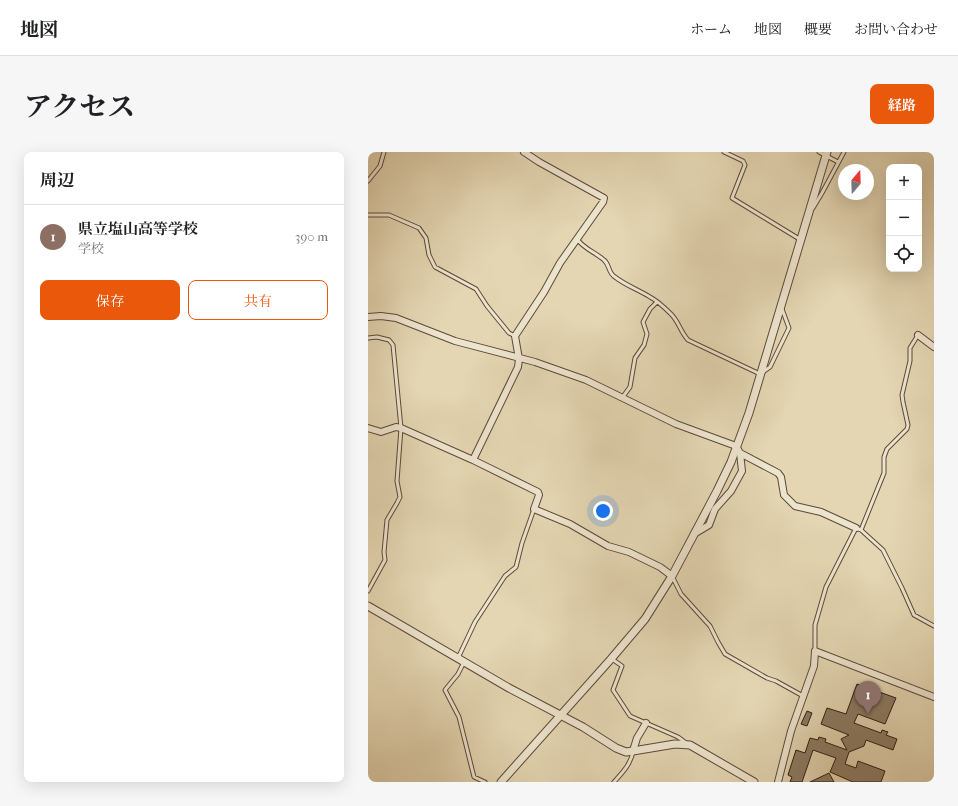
<!DOCTYPE html>
<html lang="ja">
<head>
<meta charset="utf-8">
<style>
  body { margin:0; font-family:"IM FELL French Canon","Noto Serif JP",serif; background:#f6f6f6; color:#202124 }
  .controls { position:absolute; right:12px; top:12px; display:grid; overflow:hidden; border-radius:8px; box-shadow:0 4px 16px #0002 }
  .controls button { width:36px; height:36px; display:grid; place-items:center; padding:0; border:0; border-bottom:1px solid #e0e0e0; background:#fff; color:#202124; font:20px sans-serif }
  .compass { position:absolute; left:470px; top:12px; width:36px; height:36px; border-radius:50%; background:#fff; box-shadow:0 4px 16px #0002; rotate:19deg }
  .you { position:absolute; left:235px; top:359px; width:14px; height:14px; margin:-10px; border:3px solid #fff; border-radius:50%; background:#1a73e8; box-shadow:0 0 0 6px #1a73e833 }
  .badge { display:grid; place-items:center; width:26px; height:26px; border-radius:50%; background:#ea580c; color:#fff; font-size:13px; font-weight:700 }
  .pin { position:absolute; translate:-50% -33px; filter:drop-shadow(0 1px 2px #0008) }
  .pin::after { content:''; position:absolute; top:21px; width:14px; height:12px; background:inherit; clip-path:polygon(0 0,100% 0,50% 100%) }
  .list { margin:0; padding:0; list-style:none }
  h2 { display:flex; justify-content:space-between; align-items:center; height:52px; margin:0; padding:0 16px; font-size:17px }
  h2 small { font-size:13px; font-weight:400; color:#757577 }
  .list li { display:grid; grid-template-columns:26px 1fr auto; gap:12px; align-items:center; box-sizing:border-box; height:64px; padding:0 16px; border-top:1px solid #e0e0e0 }
  .list b { display:block; font-size:15px; white-space:nowrap }
  .list p { margin:0; font-size:13px; white-space:nowrap; color:#757577 }
  .list em { font-size:13px; font-style:normal; color:#757577 }
  .actions { display:flex; gap:8px; padding:12px 16px }
  .actions a { flex:1; padding:9px 0; border:1px solid #ea580c; border-radius:8px; text-align:center; font-size:14px; color:#ea580c }
  .actions .main { background:#ea580c; color:#fff }
  .icon { flex:none; width:22px; height:22px; fill:none; stroke:currentColor; stroke-width:2; stroke-linecap:round; stroke-linejoin:round }
  .map { position:relative; flex:none; width:566px; height:630px; overflow:hidden; border-radius:8px }
  header { display:flex; align-items:center; gap:24px; box-sizing:border-box; height:56px; padding:0 20px; background:#fff; border-bottom:1px solid #e0e0e0 }
  header strong { font-size:19px }
  nav { display:flex; gap:22px; margin-inline-start:auto; font-size:14px }
  .intro { display:flex; align-items:center; justify-content:space-between; box-sizing:border-box; height:96px; padding:0 24px }
  h1 { margin:0; font-size:28px }
  .button { padding:10px 18px; border-radius:8px; background:#ea580c; color:#fff; font-size:14px; font-weight:700 }
  main { display:flex; gap:24px; padding:0 24px }
  aside { flex:1; background:#fff; border-radius:8px; box-shadow:0 4px 16px #0002 }
  .map>svg:first-child { display:block }
  .building { fill:#8c7c64; stroke:#2d1b0f }
  .lines { fill:none; stroke-linecap:round; stroke-linejoin:round }
  .service-casing { stroke:#5b4a38; stroke-width:5 }
  .minor-casing { stroke:#5b4a38; stroke-width:8 }
  .tertiary-casing { stroke:#5b4a38; stroke-width:9 }
  .service { stroke:#ede4ce; stroke-width:3 }
  .minor { stroke:#ede4ce; stroke-width:6 }
  .tertiary { stroke:#ede4ce; stroke-width:7 }
</style>
</head>
<body>
<header>
<strong>地図</strong>
<nav><a>ホーム</a><a>地図</a><a>概要</a><a>お問い合わせ</a></nav>
</header>
<div class="intro"><h1>アクセス</h1><a class="button">経路</a></div>
<main>
<aside>
<h2>周辺<small></small></h2>
<ul class="list">
<li><span class="badge" style="background:#8d6e63">1</span><div><b>県立塩山高等学校</b><p>学校</p></div><em>390 m</em></li>
</ul>
<div class="actions"><a class="main">保存</a><a>共有</a></div>
</aside>
<div class="map">
<svg width="566" height="630" viewBox="0 0 566 630">
  <rect width="100%" height="100%" fill="#e4d6b3"/>
  <filter id="stains"><feTurbulence type="fractalNoise" baseFrequency=".005" numOctaves="4"/><feColorMatrix values="0 0 0 0 .2 0 0 0 0 .09 0 0 0 0 .02 0 0 0 .5 -.17"/></filter>
  <radialGradient id="worn" r=".72"><stop offset=".6" stop-color="#630" stop-opacity="0"/><stop offset="1" stop-color="#630" stop-opacity=".3"/></radialGradient>
  <!-- building -->
  <path class="building" d="M 489,532 L 528,546 L 517,572 L 490,562 L 486,571 L 513,581 L 514,578 L 520,580 L 518,583 L 529,587 L 525,598 L 498,588 L 496,594 L 481,600 L 477,612 L 488,616 L 490,609 L 517,619 L 513,630 L 485,630 L 462,620 L 468,606 L 445,598 L 434,630 L 422,630 L 424,625 L 420,623 L 428,598 L 437,601 L 442,586 L 450,588 L 451,585 L 458,587 L 457,590 L 479,598 L 473,587 L 481,583 L 453,572 L 459,556 L 478,562 Z
    M 439,559 L 444,561 L 439,574 L 433,572 Z
    M 461,621 L 466,630 L 442,630 Z"/>
  <g class="lines">
    <defs>
      <path id="service" d="M 356,0 L 375,9 L 377,13 L 364,46 L 433,88
        M 451,0 L 470,10
        M 0,29 L 12,14 L 16,0
        M 445,56 L 454,41 L 476,0
        M 0,63 L 21,63 L 51,76 L 58,86 L 61,103 L 67,115 L 108,137 L 119,154 L 141,181 L 147,184
        M 209,87 C 216,97 227,100 236,108 C 242,113 240,121 247,125 C 257,133 271,138 282,145 C 288,148 298,157 303,162 C 311,170 312,179 320,188 L 392,222 L 402,215 L 421,176 L 414,157
        M 0,186 L 9,185 L 21,188 L 25,193 L 33,276 L 29,329 L 32,345 L 29,351 L 19,368 L 16,400 L 17,408 L 0,439
        M 254,246 L 262,235 L 267,206 L 276,193 L 279,182 L 275,170 L 282,157 L 289,150
        M 493,378 L 516,321 L 516,305 L 519,297 L 539,277 L 540,273 L 535,250 L 534,243 L 542,209 L 542,196 L 550,183
        M 305,426 L 313,442 L 342,474 L 350,490 L 357,502 L 399,526 L 408,529 L 435,544
        M 447,499 L 447,473 L 458,435 L 488,376 L 493,378 L 515,398 L 534,436 L 546,463 L 566,474
        M 90,506 L 107,470 L 137,424 L 148,415 L 154,391 L 166,357
        M 244,507 L 254,514 L 245,538 L 262,564 L 310,585 L 318,591
        M 96,510 L 90,522 L 77,538 L 91,565 L 106,625 L 117,630
        M 246,630 C 255,620 262,613 265,600"/>
      <path id="minor" d="M 0,165 L 13,164 L 28,166 L 87,189 L 167,210 L 218,228 L 308,272 L 368,294 L 372,301 L 374,319 L 363,339 L 347,357 L 341,373 L 326,382
        M 550,183 L 566,195
        M 0,276 L 13,280 L 28,275 L 33,276 L 105,308 L 170,340 L 171,343 L 166,357 L 202,372 L 240,394 L 261,400 L 292,415 L 304,424
        M 372,301 L 410,321 L 413,325 L 416,343 L 427,354 L 453,360 L 488,376
        M 105,308 L 150,215 L 151,207 L 147,184 L 176,140 L 192,111 L 235,50 L 236,46 L 171,10 L 156,0
        M 265,599 L 269,586 L 278,571
        M 410,630 L 423,579 L 446,514 L 447,499 L 566,545"/>
      <path id="tertiary" d="M 0,454 L 141,536 L 215,575 L 248,596 L 258,600 L 265,599 L 307,592 L 322,593 L 386,630
        M 133,630 L 243,507 L 277,467 L 304,424 L 349,339 L 363,310 L 381,261 L 459,0"/>
    </defs>
    <!-- service casing -->
    <use href="#service" class="service-casing"/>
    <!-- minor casing -->
    <use href="#minor" class="minor-casing"/>
    <!-- tertiary casing -->
    <use href="#tertiary" class="tertiary-casing"/>
    <!-- service -->
    <use href="#service" class="service"/>
    <!-- minor -->
    <use href="#minor" class="minor"/>
    <!-- tertiary -->
    <use href="#tertiary" class="tertiary"/>
  </g>
  <rect width="100%" height="100%" filter="url(#stains)"/>
  <rect width="100%" height="100%" fill="url(#worn)"/>
</svg>
<div class="controls">
<button>+</button>
<button>−</button>
<button><svg class="icon" aria-label="locate" viewBox="0 0 24 24"><circle cx="12" cy="12" r="6"/><path d="M12 2v4M12 18v4M2 12h4M18 12h4"/></svg></button>
</div>
<svg class="compass" viewBox="-18 -18 36 36"><path d="M0-13l5 13h-10z" fill="#e53935"/><path d="M0 13l5-13h-10z" fill="#757577"/></svg>
<div class="you"></div>
<div class="pin badge" style="left:500px;top:562px;background:#8d6e63">1</div>
</div>
</main>
</body>
</html>
